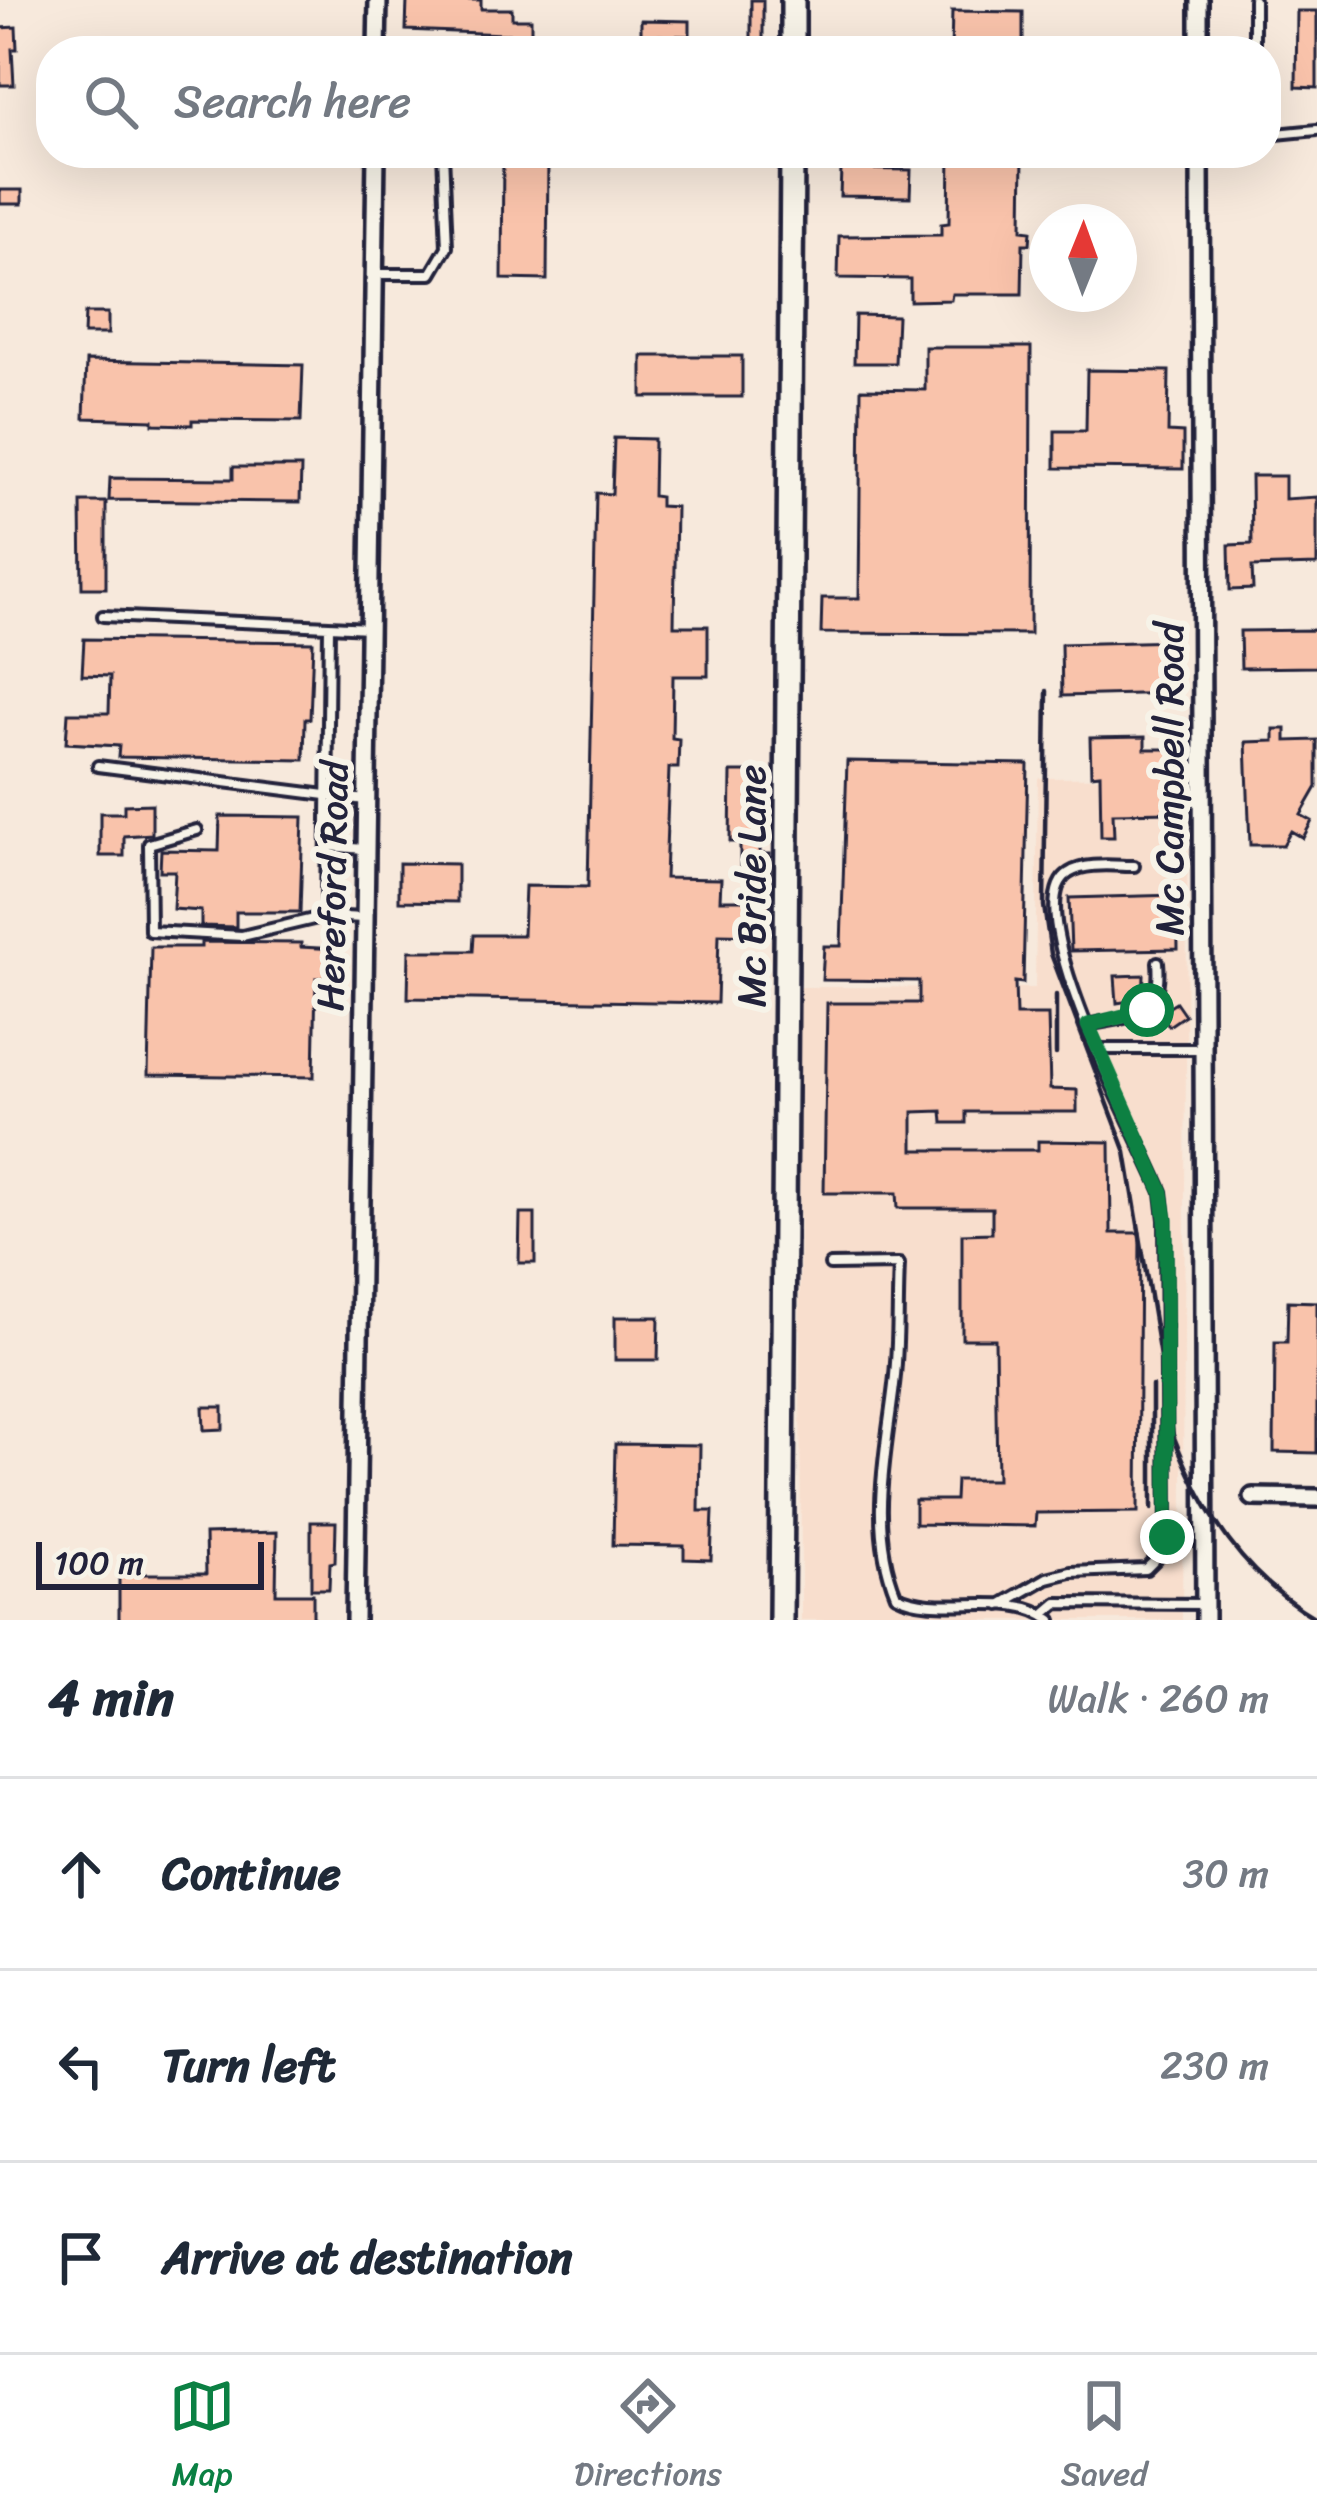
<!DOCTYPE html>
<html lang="en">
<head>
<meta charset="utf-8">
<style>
  body { margin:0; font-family:Sriracha,sans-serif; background:#f6f6f7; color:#1f2937 }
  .compass { position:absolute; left:1029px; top:204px; width:108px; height:108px; border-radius:50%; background:#fff; box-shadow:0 12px 48px #0002; rotate:1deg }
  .scale { position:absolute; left:36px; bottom:30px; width:228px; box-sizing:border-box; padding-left:12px; border:6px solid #22223b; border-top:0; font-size:33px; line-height:42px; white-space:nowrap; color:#22223b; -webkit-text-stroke:9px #f7f3e8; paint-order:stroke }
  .stop { position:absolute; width:36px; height:36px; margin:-27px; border:9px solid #0b8043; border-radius:50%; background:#fff }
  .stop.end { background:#0b8043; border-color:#fff; box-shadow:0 3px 12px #0008 }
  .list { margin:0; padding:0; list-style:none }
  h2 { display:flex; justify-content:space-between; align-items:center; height:156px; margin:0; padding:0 48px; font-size:51px }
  h2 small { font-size:39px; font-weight:400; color:#747a83 }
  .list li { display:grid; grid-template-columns:78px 1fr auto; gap:36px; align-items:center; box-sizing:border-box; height:192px; padding:0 48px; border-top:3px solid #e0e1e3 }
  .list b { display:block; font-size:45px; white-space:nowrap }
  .list em { font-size:39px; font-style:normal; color:#747a83 }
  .icon { flex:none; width:66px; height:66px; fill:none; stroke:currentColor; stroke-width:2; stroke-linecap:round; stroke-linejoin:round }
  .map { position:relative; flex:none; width:1317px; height:1620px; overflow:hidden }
  .search { position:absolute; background:#fff; box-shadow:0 12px 48px #0002; left:36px; right:36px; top:36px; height:132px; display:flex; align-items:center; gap:30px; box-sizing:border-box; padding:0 42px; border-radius:48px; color:#747a83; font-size:45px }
  .sheet { height:732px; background:#fff }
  nav { display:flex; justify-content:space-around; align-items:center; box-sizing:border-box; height:168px; border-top:3px solid #e0e1e3; background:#fff; font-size:33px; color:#747a83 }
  nav a { display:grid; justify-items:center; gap:6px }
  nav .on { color:#0b8043 }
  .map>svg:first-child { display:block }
  .built { fill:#f8decd }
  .building { fill:#f9c3ab; stroke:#22223b; stroke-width:3 }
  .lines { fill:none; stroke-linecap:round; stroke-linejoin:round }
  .lane-casing { stroke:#22223b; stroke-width:16 }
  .street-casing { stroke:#22223b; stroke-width:24 }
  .secondary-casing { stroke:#22223b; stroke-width:30 }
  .lane { stroke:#f7f3e8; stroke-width:8 }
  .street { stroke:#f7f3e8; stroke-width:15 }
  .secondary { stroke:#f7f3e8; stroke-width:21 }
  .rail { stroke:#22223b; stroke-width:4.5 }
  .route { stroke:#0b8043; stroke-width:15 }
  .labels { text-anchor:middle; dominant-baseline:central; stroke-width:12; stroke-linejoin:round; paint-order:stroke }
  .street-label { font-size:39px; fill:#22223b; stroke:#f7f3e8 }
</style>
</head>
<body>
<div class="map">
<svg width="1317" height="1620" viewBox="0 0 1317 1620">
  <rect width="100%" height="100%" fill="#f7e9dc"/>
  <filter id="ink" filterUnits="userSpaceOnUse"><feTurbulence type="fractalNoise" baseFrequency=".00833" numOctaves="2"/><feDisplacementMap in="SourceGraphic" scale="24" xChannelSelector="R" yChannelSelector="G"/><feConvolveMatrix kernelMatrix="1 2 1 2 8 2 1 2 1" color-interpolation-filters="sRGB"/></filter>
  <g filter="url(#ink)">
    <!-- built -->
    <path class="built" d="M 1188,777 L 1182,1620 L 801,1620 L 799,987 L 1035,988 L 1038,778 Z"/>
    <!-- building -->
    <path class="building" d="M 407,0 L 481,0 L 481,9 L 512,9 L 512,19 L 531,19 L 531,35 L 406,30 Z
      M 751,0 L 763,0 L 763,51 L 684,51 L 685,38 L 751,39 Z
      M 952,11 L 1023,12 L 1023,51 L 951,51 Z
      M 1297,11 L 1317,11 L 1317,88 L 1296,87 Z
      M 641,20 L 690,21 L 690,36 L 641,35 Z
      M 16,27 L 17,49 L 12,49 L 14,85 L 0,85 L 0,28 Z
      M 503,153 L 548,153 L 547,280 L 502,279 Z
      M 950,153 L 1023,153 L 1022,230 L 1031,231 L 1030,244 L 1023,244 L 1022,294 L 952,294 L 951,300 L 910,301 L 910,279 L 838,278 L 839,236 L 941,235 L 941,224 L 949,223 Z
      M 841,169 L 911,170 L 910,197 L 840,196 Z
      M 0,190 L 22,190 L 22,204 L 0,204 Z
      M 85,313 L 108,313 L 108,334 L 84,334 Z
      M 855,315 L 897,316 L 895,363 L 854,363 Z
      M 925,347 L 1031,347 L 1030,634 L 821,633 L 822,598 L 859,598 L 861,389 L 925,390 Z
      M 642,356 L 742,356 L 742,397 L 642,397 Z
      M 86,361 L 303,365 L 301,421 L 192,420 L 192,425 L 153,424 L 153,420 L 84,418 Z
      M 1087,370 L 1169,371 L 1168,432 L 1183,433 L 1183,469 L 1055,468 L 1055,431 L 1086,431 Z
      M 614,438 L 654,439 L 653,496 L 660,497 L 660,506 L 676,507 L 674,626 L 708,626 L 708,676 L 673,676 L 672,738 L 679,739 L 678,768 L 669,768 L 665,878 L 721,879 L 720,900 L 750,900 L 750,865 L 740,865 L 740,842 L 730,842 L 731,772 L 760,772 L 760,854 L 770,854 L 770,935 L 719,934 L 717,1003 L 408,998 L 409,951 L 473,951 L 474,935 L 523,935 L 525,886 L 588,887 L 596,493 L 612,494 Z
      M 233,467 L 301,467 L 300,502 L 109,500 L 110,478 L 233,479 Z
      M 1251,476 L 1285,476 L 1285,499 L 1317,497 L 1317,565 L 1252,567 L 1253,589 L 1230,590 L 1229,545 L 1252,544 Z
      M 81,502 L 106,502 L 106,588 L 82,588 Z
      M 1317,630 L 1317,667 L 1241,668 L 1240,631 Z
      M 84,639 L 313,642 L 310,719 L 305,719 L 304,760 L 118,757 L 119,746 L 66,743 L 68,713 L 109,713 L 110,676 L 82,675 Z
      M 1176,641 L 1177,693 L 1062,696 L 1061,644 Z
      M 1274,729 L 1286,729 L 1286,741 L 1317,740 L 1317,787 L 1301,815 L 1312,821 L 1303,838 L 1291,831 L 1283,845 L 1250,845 L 1246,742 L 1274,741 Z
      M 1145,737 L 1145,749 L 1178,749 L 1179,773 L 1173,773 L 1174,812 L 1113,813 L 1114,837 L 1101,837 L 1100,774 L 1091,775 L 1090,738 Z
      M 847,761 L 1028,764 L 1023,983 L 1015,982 L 1016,1015 L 1048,1015 L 1050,1089 L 1077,1090 L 1077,1112 L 966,1112 L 966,1123 L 943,1123 L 942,1111 L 913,1112 L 913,1150 L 1038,1150 L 1038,1141 L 1110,1142 L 1111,1233 L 1140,1233 L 1138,1512 L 1036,1513 L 1035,1526 L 915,1524 L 915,1500 L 955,1500 L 956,1480 L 997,1480 L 995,1339 L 962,1339 L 962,1234 L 992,1233 L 992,1208 L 898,1208 L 897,1193 L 824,1193 L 827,1003 L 919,1003 L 919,981 L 822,980 L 824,946 L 841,946 Z
      M 152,804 L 152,834 L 124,836 L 124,856 L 100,856 L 100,813 L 124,813 L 124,805 Z
      M 220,816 L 303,817 L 300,912 L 236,912 L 236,927 L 201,926 L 201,911 L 173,909 L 175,871 L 160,871 L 161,850 L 219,851 Z
      M 399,863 L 457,864 L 457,902 L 399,901 Z
      M 1177,895 L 1178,949 L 1071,951 L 1069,898 Z
      M 201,942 L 301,943 L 301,947 L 336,949 L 334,978 L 316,978 L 314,1077 L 148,1075 L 151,947 L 201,947 Z
      M 1144,975 L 1143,999 L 1117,1003 L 1115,976 Z
      M 1176,1002 L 1185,1015 L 1169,1026 L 1160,1012 Z
      M 520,1214 L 535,1214 L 535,1263 L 519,1263 Z
      M 1288,1301 L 1317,1302 L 1317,1453 L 1274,1452 L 1275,1342 L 1287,1342 Z
      M 615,1317 L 659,1317 L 658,1360 L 615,1360 Z
      M 203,1407 L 223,1407 L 223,1429 L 204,1430 Z
      M 615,1444 L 700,1445 L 699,1511 L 713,1511 L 711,1560 L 684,1559 L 684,1546 L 613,1545 Z
      M 311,1522 L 336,1522 L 335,1562 L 330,1563 L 329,1589 L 311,1589 Z
      M 277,1532 L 276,1594 L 313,1594 L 313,1620 L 119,1620 L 119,1574 L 206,1574 L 205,1534 Z"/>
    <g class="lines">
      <defs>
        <path id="lane" d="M 1254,51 L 1254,0
          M 1266,135 L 1317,130
          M 1201,161 L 1218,153
          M 374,274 L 431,274 L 447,247 L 443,153
          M 103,616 L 329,626
          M 98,766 L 365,800
          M 197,830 L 149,844 L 150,931 L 242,936 L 326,916
          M 327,846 L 364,849
          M 363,918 L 326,916 L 329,626 L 369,628
          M 1088,1025 C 1133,1016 1163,1018 1158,962
          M 1098,1049 L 1203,1049
          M 830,1265 L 899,1264 C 897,1304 899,1345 894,1385 C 886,1454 868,1527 896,1595 C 939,1618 1013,1588 1051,1620
          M 1000,1605 L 1047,1578 L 1071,1572 L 1146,1569 L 1162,1553 L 1167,1537 L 1165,1220 L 1162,1192 C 1143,1144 1013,907 1069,873 C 1086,862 1115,866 1134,866
          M 1044,1614 L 1057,1603 L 1205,1604"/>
        <path id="street" d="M 1199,0 L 1199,51
          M 377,51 L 378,0
          M 1200,153 L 1205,1620
          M 1253,1497 L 1317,1498
          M 355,1620 L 376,153"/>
        <path id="secondary" d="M 793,51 L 793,0
          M 781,1620 L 792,153"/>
      </defs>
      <!-- lane casing -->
      <use href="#lane" class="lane-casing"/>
      <!-- street casing -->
      <use href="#street" class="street-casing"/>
      <!-- secondary casing -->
      <use href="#secondary" class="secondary-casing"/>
      <!-- lane -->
      <use href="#lane" class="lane"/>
      <!-- street -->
      <use href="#street" class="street"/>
      <!-- secondary -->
      <use href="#secondary" class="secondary"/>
      <!-- rail -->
      <path class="rail" d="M 1047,691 L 1044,906 L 1051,954 L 1126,1152 L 1173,1435 C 1204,1514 1243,1576 1317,1619
        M 1056,995 L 1056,1054
        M 1152,1386 L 1152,1509"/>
    </g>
  </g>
  <g class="lines" filter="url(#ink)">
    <!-- route -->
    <path class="route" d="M 1147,1010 L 1088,1025 L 1162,1192 L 1166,1220 L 1167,1537"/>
  </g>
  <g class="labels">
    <!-- street labels -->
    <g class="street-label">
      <text transform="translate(1169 779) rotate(-90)">Mc Campbell Road</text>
      <text transform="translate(332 886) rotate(-89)">Hereford Road</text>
      <text transform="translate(751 886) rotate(-90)">Mc Bride Lane</text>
    </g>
  </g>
</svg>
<svg class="compass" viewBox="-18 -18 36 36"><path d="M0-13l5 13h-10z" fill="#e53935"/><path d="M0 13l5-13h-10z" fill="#747a83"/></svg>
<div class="scale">100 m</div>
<div class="stop" style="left:1147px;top:1010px"></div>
<div class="stop end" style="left:1167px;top:1537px"></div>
<div class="search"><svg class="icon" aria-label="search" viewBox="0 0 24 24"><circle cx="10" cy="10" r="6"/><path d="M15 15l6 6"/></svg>Search here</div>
</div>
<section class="sheet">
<h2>4 min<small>Walk · 260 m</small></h2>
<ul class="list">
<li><svg class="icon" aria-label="ahead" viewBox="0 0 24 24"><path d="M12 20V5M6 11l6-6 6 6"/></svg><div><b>Continue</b></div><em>30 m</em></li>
<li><svg class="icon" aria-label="left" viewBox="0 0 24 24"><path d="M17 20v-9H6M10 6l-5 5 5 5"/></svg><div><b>Turn left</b></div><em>230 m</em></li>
<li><svg class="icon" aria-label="arrive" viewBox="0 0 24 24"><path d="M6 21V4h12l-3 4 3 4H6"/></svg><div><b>Arrive at destination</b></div></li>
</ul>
</section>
<nav>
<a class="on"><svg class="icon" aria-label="map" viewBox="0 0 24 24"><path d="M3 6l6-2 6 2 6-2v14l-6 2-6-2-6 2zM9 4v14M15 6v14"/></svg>Map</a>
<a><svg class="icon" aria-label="directions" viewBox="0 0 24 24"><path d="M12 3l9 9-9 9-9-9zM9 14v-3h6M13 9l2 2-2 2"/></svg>Directions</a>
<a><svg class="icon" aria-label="saved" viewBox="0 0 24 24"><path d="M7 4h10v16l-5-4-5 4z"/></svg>Saved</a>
</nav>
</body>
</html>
